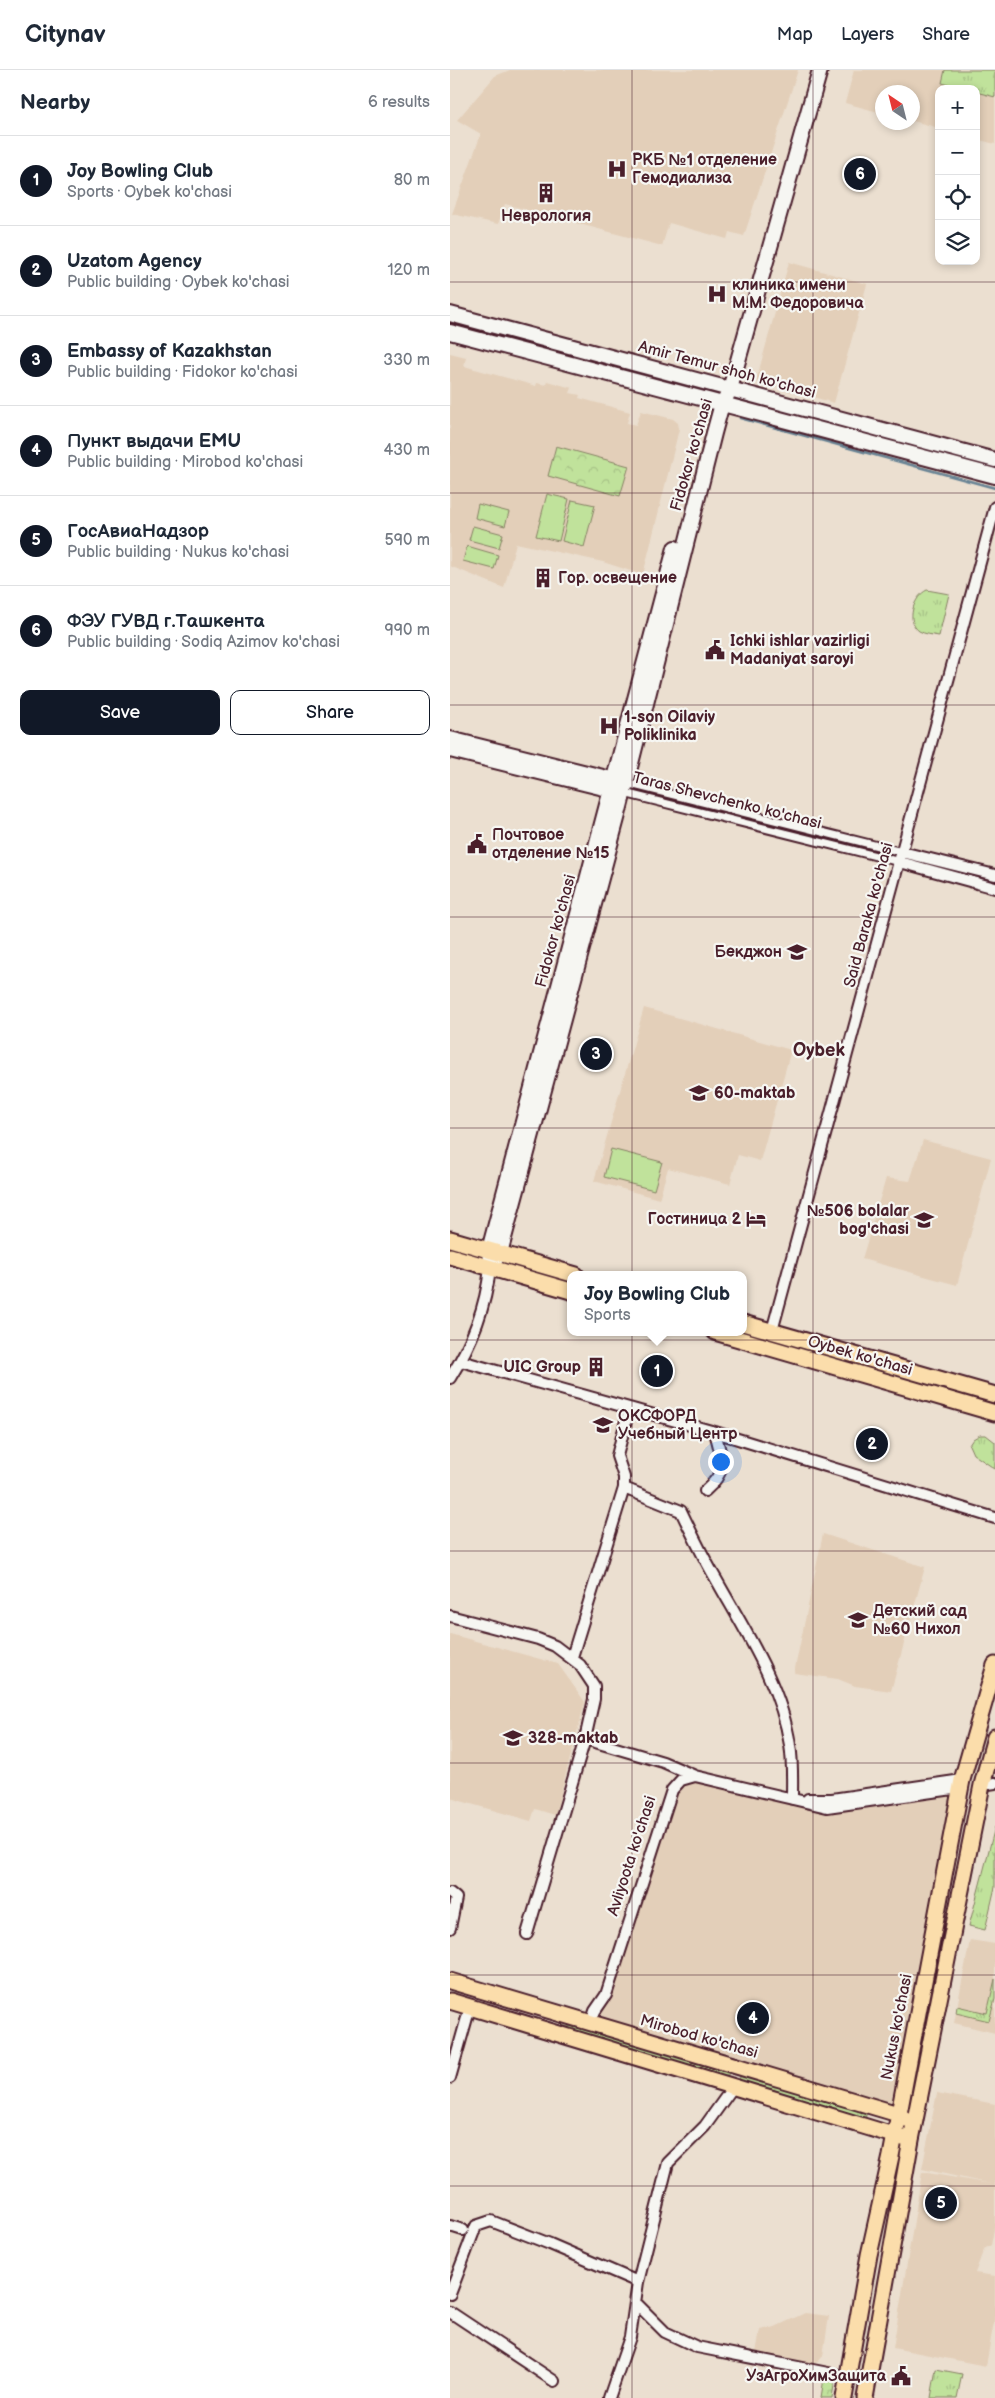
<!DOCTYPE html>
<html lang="en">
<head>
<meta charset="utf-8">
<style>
  body { margin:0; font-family:"Balsamiq Sans",sans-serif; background:#f2f2f3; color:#1f2937 }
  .controls { position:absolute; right:15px; top:15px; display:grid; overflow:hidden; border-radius:10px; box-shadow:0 2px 8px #0003 }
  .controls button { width:45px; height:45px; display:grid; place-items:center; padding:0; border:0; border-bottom:1px solid #e0e1e3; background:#fff; color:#1f2937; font:25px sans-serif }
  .compass { position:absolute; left:425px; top:15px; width:45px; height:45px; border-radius:50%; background:#fff; box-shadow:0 2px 8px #0003; rotate:325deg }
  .you { position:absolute; left:270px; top:1391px; width:18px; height:18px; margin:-12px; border:4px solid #fff; border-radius:50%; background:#1a73e8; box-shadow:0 0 0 8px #1a73e833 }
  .badge { display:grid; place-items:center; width:32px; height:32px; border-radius:50%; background:#111827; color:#fff; font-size:16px; font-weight:700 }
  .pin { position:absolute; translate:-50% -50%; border:2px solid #fff; box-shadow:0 1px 5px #0006 }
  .popup { position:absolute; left:117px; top:1201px; width:180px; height:65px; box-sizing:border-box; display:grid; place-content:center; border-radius:10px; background:#fff; filter:drop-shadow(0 1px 4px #0005); font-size:16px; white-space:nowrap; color:#747a83 }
  .popup b { font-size:19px; color:#1f2937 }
  .popup::after { content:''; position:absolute; left:50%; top:100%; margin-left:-10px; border:10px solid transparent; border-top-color:#fff }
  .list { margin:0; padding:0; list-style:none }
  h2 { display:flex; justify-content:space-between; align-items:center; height:65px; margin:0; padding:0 20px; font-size:21px }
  h2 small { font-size:16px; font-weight:400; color:#747a83 }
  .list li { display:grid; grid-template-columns:32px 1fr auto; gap:15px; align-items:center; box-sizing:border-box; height:90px; padding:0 20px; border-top:1px solid #e0e1e3 }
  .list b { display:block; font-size:19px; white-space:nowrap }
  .list p { margin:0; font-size:16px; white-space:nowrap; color:#747a83 }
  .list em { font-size:16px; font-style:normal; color:#747a83 }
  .actions { display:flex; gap:10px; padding:15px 20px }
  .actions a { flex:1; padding:11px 0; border:1px solid #111827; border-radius:10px; text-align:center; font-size:18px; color:#111827 }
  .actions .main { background:#111827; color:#fff }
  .icon { flex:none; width:28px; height:28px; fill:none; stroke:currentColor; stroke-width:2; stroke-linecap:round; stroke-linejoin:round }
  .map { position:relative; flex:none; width:545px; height:2328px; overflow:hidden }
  header { display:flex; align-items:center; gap:30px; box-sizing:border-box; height:70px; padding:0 25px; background:#fff; border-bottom:1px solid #e0e1e3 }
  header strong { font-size:24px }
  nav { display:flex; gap:28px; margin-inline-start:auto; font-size:18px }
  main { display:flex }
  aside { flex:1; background:#fff }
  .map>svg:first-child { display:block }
  .built { fill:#e3cfb9 }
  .grass { fill:url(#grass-tufts); stroke:#858063 }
  .forest { fill:url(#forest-crowns); stroke:#858063 }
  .park { fill:#c0e29b; stroke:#858063 }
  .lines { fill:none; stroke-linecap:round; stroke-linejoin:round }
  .stream { stroke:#678394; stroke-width:2.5 }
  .pedestrian-casing { stroke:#4a1f2b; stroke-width:11 }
  .minor-casing { stroke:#4a1f2b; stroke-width:14 }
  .secondary-casing { stroke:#4a1f2b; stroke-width:18 }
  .primary-casing { stroke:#4a1f2b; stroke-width:19 }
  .pedestrian { stroke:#f6f6f2; stroke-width:7 }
  .minor { stroke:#f6f6f2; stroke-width:10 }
  .secondary { stroke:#f6f6f2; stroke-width:14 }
  .primary { stroke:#fbddab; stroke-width:15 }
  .grid { fill:none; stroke:#4a1f2b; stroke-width:1; stroke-opacity:0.55 }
  .labels { text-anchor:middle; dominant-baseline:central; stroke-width:4.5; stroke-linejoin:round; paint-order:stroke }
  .poi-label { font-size:16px; font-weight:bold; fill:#4a1f2b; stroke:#f6f6f2; text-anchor:start }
  .street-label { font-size:16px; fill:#4a1f2b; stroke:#f6f6f2 }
  .neighbourhood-label { font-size:18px; font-weight:bold; fill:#4a1f2b; stroke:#f6f6f2 }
</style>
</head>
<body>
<header>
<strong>Citynav</strong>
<nav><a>Map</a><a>Layers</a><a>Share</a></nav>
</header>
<main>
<aside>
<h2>Nearby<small>6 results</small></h2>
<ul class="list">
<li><span class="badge">1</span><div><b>Joy Bowling Club</b><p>Sports · Oybek ko'chasi</p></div><em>80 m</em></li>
<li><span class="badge">2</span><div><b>Uzatom Agency</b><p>Public building · Oybek ko'chasi</p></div><em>120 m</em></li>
<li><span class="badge">3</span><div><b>Embassy of Kazakhstan</b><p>Public building · Fidokor ko'chasi</p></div><em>330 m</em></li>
<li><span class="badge">4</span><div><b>Пункт выдачи EMU</b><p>Public building · Mirobod ko'chasi</p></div><em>430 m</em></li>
<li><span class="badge">5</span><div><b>ГосАвиаНадзор</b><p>Public building · Nukus ko'chasi</p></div><em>590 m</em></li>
<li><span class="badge">6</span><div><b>ФЭУ ГУВД г.Ташкента</b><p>Public building · Sodiq Azimov ko'chasi</p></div><em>990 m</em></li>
</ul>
<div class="actions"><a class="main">Save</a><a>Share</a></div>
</aside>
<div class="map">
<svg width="545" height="2328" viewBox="0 0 545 2328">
  <defs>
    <pattern id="grass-tufts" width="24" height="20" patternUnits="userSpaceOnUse" patternTransform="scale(1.25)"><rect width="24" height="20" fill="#c0e29b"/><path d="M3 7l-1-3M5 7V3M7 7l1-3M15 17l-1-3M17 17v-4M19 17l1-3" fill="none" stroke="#a6c186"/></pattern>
    <pattern id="forest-crowns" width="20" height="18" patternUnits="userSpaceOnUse" patternTransform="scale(1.25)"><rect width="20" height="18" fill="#c0e29b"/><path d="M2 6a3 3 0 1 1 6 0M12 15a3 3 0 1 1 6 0" fill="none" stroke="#a6c186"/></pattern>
  </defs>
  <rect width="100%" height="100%" fill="#ebdfd0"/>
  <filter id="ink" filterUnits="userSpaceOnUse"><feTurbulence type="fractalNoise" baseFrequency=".02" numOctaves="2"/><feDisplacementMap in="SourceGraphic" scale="10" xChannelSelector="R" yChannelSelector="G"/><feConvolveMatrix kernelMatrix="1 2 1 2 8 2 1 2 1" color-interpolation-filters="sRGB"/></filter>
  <g filter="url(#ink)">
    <!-- built -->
    <path class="built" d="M 60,0 L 348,0 L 294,166 L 279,162 L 277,169 L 219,153 L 212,176 L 55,134 L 48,154 L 2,144 L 31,64 L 7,50 L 45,6 Z
      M 404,0 L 545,0 L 545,74 L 526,69 L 526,19 L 489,19 L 489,58 L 463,51 L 462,22 L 432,22 L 432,43 L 395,33 Z
      M 339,192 L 417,214 L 384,333 L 306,311 Z
      M 0,283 L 16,287 L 14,296 L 86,316 L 87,313 L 96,315 L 97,311 L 122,318 L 120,323 L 130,325 L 129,328 L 180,342 L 177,353 L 186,355 L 191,341 L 223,349 L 228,353 L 229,359 L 193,505 L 153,492 L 66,473 L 54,518 L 0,496 Z
      M 194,938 L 341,980 L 310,1091 L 288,1085 L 280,1114 L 218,1098 L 209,1129 L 144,1111 Z
      M 473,1070 L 541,1088 L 507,1215 L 412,1189 L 436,1108 L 460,1111 Z
      M 373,1464 L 475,1497 L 441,1621 L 405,1616 L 388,1609 L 344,1603 Z
      M 0,1564 L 108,1594 L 135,1632 L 105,1745 L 85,1739 L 81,1751 L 0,1728 Z
      M 238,1707 L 342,1729 L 510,1718 L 448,2044 L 141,1953 L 152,1933 L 222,1720 Z
      M 520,1870 L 545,1874 L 545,1963 L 504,1953 Z
      M 487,2023 L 545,2034 L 545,2154 L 541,2175 L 534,2179 L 525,2203 L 545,2206 L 545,2246 L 536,2296 L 443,2278 L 472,2102 L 541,2114 L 472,2099 Z
      M 355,2243 L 379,2246 L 373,2286 L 368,2292 L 360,2294 L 316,2288 L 306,2283 L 310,2260 L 325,2257 Z"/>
    <!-- grass -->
    <path class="grass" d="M 495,0 L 545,0 L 545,27 L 526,22 L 526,19 L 514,19 L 492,13 Z
      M 477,520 L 499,524 L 489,566 C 483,565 474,564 469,561 C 455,551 464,526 477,520 Z
      M 530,1365 L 536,1365 L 545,1372 L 545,1399 L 523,1384 L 519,1375 L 523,1369 Z
      M 545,1757 L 545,1817 L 535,1860 L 519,1856 Z
      M 545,1909 L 545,1929 L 539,1951 L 506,1943 L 507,1936 L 537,1943 Z
      M 107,1955 L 132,1958 L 280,2000 L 276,2009 L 130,1966 Z
      M 291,2004 L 417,2041 L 415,2050 L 288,2013 Z
      M 486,2299 L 512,2304 L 507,2328 L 481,2328 Z"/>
    <!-- forest -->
    <path class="forest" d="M 106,376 L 179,396 L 170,426 L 98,406 Z
      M 374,2308 L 385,2309 L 382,2328 L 371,2328 Z"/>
    <!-- park -->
    <path class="park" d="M 97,424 L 119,429 L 109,471 L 86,466 Z
      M 122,430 L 145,435 L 134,477 L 112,471 Z
      M 28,434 L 59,442 L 55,456 L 25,448 Z
      M 23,456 L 53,464 L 49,478 L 19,470 Z
      M 17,476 L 48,485 L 44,499 L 13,491 Z
      M 161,1079 L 212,1092 L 204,1120 L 154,1107 Z"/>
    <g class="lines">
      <!-- stream -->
      <path class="stream" d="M 290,348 L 545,418"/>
      <defs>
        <path id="pedestrian" d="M 176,713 L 452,782
          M 174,723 L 450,792"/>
        <path id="minor" d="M 452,782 L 545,805
          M 450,792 L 545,818
          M 322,1261 L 545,437
          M 11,1291 L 265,1362 L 545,1448
          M 0,1308 C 21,1275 36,1236 40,1198
          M 174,1418 L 231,1441 C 242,1464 253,1487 266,1509 C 295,1561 331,1615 340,1675 C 343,1692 342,1711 342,1729
          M 255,1421 C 279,1400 272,1390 265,1362
          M 0,1546 L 88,1569 L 105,1576 L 130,1595 L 144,1616 L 144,1629 L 135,1669 L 77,1864
          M 122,1587 L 174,1418 L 174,1407 L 167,1386 L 179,1339
          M 135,1669 L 213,1692 L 245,1706
          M 532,1715 L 545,1713
          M 358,1729 L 382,1729 L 512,1710
          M 0,1823 L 6,1828 L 0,1858
          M 141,1953 L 145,1941 L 156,1925 L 222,1720 L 231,1710 L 245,1706 L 377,1737 L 510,1718
          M 0,2008 L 20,1937
          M 0,2156 L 13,2160
          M 0,2224 L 26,2156 L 41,2151 L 100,2174 L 188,2212
          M 185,2232 L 215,2262 L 247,2277 L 398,2307
          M 0,2242 L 104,2311
          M 159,2328 L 180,2267 L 188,2212 L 218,2093 L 255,2056 L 283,2017"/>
        <path id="secondary" d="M 0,244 L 545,390
          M 0,262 L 545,406
          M 0,669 L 173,712
          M 0,680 L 170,722
          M 40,1190 L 39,1180 L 225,478
          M 43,1193 L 50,1183 L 168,745 L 264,363 L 270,341 L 280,319 L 370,0"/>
        <path id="primary" d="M 0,1169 L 126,1205
          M 0,1186 L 121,1221
          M 293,1253 L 545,1325
          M 265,1262 L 545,1343
          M 0,1911 L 448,2044 L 455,2049
          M 0,1931 L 453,2068
          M 394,2328 L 419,2185 L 441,2086 L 512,1710 L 545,1595
          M 415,2328 L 461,2070 L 532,1715 L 545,1667"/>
      </defs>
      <!-- pedestrian casing -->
      <use href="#pedestrian" class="pedestrian-casing"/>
      <!-- minor casing -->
      <use href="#minor" class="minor-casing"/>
      <!-- secondary casing -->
      <use href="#secondary" class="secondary-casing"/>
      <!-- primary casing -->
      <use href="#primary" class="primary-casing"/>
      <!-- pedestrian -->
      <use href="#pedestrian" class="pedestrian"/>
      <!-- minor -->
      <use href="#minor" class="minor"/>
      <!-- secondary -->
      <use href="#secondary" class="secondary"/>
      <!-- primary -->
      <use href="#primary" class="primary"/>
    </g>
  </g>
  <!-- grid -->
  <path class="grid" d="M 182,0 L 182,2328M 363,0 L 363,2328M 0,212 L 545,212M 0,423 L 545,423M 0,635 L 545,635M 0,847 L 545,847M 0,1058 L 545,1058M 0,1270 L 545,1270M 0,1481 L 545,1481M 0,1693 L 545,1693M 0,1905 L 545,1905M 0,2116 L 545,2116"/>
  <!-- icons -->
  <defs>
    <symbol id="hospital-bare" viewBox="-9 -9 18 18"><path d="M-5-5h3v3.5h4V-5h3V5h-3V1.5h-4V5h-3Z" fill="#4a1f2b" stroke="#f6f6f2" stroke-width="2.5" paint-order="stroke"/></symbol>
    <symbol id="building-bare" viewBox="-9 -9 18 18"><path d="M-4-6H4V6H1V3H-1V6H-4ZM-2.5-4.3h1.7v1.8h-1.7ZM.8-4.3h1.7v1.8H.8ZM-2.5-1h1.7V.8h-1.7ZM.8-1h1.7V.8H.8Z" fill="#4a1f2b" stroke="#f6f6f2" stroke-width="2.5" paint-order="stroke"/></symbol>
    <symbol id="civic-bare" viewBox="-9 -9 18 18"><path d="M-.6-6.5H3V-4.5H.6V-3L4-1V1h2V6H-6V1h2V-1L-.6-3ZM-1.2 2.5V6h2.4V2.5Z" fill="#4a1f2b" stroke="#f6f6f2" stroke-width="2.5" paint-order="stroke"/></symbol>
    <symbol id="school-bare" viewBox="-9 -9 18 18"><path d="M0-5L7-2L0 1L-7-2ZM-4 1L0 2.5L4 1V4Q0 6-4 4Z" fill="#4a1f2b" stroke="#f6f6f2" stroke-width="2.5" paint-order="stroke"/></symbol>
    <symbol id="hotel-bare" viewBox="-9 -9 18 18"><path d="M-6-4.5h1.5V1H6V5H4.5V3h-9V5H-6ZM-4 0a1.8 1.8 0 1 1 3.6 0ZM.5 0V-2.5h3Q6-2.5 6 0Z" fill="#4a1f2b" stroke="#f6f6f2" stroke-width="2.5" paint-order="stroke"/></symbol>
  </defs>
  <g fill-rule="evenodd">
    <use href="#hospital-bare" x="153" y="85" width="28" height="28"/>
    <use href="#building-bare" x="82" y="109" width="28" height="28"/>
    <use href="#hospital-bare" x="253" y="210" width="28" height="28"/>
    <use href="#building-bare" x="79" y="494" width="28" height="28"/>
    <use href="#civic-bare" x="251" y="566" width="28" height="28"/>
    <use href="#hospital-bare" x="145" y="642" width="28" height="28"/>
    <use href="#civic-bare" x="13" y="760" width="28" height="28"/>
    <use href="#school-bare" x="333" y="868" width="28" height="28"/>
    <use href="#school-bare" x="235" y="1009" width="28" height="28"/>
    <use href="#hotel-bare" x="292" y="1135" width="28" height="28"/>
    <use href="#school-bare" x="460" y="1136" width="28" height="28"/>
    <use href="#building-bare" x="132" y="1283" width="28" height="28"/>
    <use href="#school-bare" x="139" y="1341" width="28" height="28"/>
    <use href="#school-bare" x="394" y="1536" width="28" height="28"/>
    <use href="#school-bare" x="49" y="1654" width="28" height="28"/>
    <use href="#civic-bare" x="437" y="2292" width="28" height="28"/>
  </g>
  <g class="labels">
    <!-- poi labels -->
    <g class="poi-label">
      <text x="182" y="90">РКБ №1 отделение<tspan x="182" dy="18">Гемодиализа</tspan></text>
      <text x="96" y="146" text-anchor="middle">Неврология</text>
      <text x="282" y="215">клиника имени<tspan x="282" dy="18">М.М. Федоровича</tspan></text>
      <text x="108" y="508">Гор. освещение</text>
      <text x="280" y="571">Ichki ishlar vazirligi<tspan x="280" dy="18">Madaniyat saroyi</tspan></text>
      <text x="174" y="647">1-son Oilaviy<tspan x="174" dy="18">Poliklinika</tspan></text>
      <text x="42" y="765">Почтовое<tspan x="42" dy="18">отделение №15</tspan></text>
      <text x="332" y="882" text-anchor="end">Бекджон</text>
      <text x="264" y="1023">60-maktab</text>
      <text x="459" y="1141" text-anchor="end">№506 bolalar<tspan x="459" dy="18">bog'chasi</tspan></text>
      <text x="291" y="1149" text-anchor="end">Гостиница 2</text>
      <text x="131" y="1297" text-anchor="end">UIC Group</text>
      <text x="168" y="1346">ОКСФОРД<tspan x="168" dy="18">Учебный Центр</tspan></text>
      <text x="423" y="1541">Детский сад<tspan x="423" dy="18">№60 Нихол</tspan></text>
      <text x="78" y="1668">328-maktab</text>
      <text x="436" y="2306" text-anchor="end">УзАгроХимЗащита</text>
    </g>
    <!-- street labels -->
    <g class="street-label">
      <text transform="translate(277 300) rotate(15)">Amir Temur shoh ko'chasi</text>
      <text transform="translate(242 385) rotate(-74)">Fidokor ko'chasi</text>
      <text transform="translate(277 731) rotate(14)">Taras Shevchenko ko'chasi</text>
      <text transform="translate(419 845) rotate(-75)">Said Baraka ko'chasi</text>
      <text transform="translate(106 861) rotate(-75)">Fidokor ko'chasi</text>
      <text transform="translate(410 1286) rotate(16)">Oybek ko'chasi</text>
      <text transform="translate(182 1786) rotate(-72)">Avliyoota ko'chasi</text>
      <text transform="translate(447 1957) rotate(-79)">Nukus ko'chasi</text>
      <text transform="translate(249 1967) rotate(16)">Mirobod ko'chasi</text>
    </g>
    <!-- neighbourhood labels -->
    <g class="neighbourhood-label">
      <text x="369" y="980">Oybek</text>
    </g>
  </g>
</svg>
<div class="controls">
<button>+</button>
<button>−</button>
<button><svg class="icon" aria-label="locate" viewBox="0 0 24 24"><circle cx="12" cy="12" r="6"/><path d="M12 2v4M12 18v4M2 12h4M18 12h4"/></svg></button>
<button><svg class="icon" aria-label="layers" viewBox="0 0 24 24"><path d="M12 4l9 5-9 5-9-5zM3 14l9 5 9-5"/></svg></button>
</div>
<svg class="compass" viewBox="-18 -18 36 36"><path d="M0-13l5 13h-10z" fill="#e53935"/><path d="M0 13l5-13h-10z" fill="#747a83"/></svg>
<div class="you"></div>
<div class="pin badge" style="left:207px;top:1301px">1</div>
<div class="popup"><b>Joy Bowling Club</b>Sports</div>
<div class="pin badge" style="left:422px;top:1374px">2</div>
<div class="pin badge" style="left:146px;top:984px">3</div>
<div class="pin badge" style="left:303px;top:1948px">4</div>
<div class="pin badge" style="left:491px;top:2133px">5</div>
<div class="pin badge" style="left:410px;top:104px">6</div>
</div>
</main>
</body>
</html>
